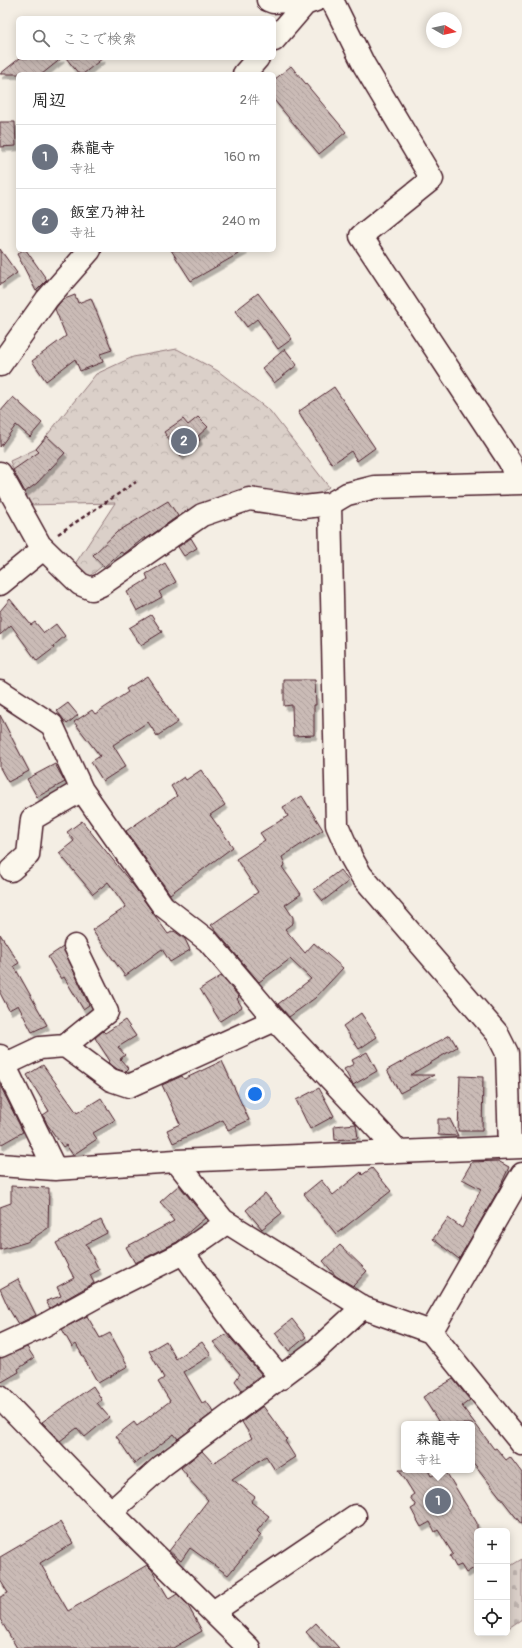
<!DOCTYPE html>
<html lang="ja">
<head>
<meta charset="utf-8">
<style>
  body { margin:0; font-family:Pangolin,"Klee One",sans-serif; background:#f6f6f6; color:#222 }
  .controls { position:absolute; right:12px; bottom:12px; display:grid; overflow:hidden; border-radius:6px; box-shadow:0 2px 10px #0003 }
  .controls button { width:36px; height:36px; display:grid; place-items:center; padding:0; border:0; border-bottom:1px solid #e0e0e0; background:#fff; color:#222; font:20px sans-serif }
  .compass { position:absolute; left:426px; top:12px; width:36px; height:36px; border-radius:50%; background:#fff; box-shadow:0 2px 10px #0003; rotate:99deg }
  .you { position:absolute; left:255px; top:1094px; width:14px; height:14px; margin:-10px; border:3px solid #fff; border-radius:50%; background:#1a73e8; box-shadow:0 0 0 6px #1a73e833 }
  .badge { display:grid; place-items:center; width:26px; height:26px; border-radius:50%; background:#1a73e8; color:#fff; font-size:13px; font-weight:700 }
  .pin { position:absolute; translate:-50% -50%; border:2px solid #fff; box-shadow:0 1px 4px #0006 }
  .popup { position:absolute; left:401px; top:1421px; width:74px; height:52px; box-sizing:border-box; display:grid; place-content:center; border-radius:6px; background:#fff; filter:drop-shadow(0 1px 3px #0005); font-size:13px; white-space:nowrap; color:#767676 }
  .popup b { font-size:15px; color:#222 }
  .popup::after { content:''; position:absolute; left:50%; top:100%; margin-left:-8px; border:8px solid transparent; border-top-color:#fff }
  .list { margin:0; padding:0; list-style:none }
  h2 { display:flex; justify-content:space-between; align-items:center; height:52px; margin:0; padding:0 16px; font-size:17px }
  h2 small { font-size:13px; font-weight:400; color:#767676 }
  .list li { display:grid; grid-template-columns:26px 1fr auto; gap:12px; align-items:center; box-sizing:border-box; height:64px; padding:0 16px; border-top:1px solid #e0e0e0 }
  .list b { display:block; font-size:15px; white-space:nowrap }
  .list p { margin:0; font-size:13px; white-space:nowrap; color:#767676 }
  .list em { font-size:13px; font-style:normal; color:#767676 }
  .icon { flex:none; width:22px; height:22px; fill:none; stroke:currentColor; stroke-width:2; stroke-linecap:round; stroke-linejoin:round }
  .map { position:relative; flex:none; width:522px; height:1648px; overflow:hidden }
  .search { position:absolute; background:#fff; box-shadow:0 2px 10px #0003; left:16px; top:16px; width:260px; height:44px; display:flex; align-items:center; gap:10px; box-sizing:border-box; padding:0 14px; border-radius:6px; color:#767676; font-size:15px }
  .panel { position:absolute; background:#fff; box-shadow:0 2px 10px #0003; left:16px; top:72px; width:260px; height:180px; border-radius:6px }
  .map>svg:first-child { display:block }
  .forest { fill:url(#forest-crowns); stroke:#92787a }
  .cemetery { fill:url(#cemetery-stones); stroke:#92787a }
  .building { fill:url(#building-back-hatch); stroke:#4a1f2b; filter:url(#shadow) }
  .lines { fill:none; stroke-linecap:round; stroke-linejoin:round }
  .minor-casing { stroke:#4a1f2b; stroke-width:25 }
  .path { stroke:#4a1f2b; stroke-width:2.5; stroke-dasharray:4 3; stroke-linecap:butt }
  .minor { stroke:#fbf7ec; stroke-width:22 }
</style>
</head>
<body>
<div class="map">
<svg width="522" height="1648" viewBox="0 0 522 1648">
  <defs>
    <pattern id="forest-crowns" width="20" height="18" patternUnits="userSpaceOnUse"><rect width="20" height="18" fill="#dbd0c9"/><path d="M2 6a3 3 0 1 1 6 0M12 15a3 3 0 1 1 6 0" fill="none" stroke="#bdb2ad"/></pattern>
    <pattern id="cemetery-stones" width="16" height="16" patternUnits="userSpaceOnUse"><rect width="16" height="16" fill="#dbd0c9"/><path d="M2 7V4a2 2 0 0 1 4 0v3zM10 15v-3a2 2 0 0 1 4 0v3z" fill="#bdb2ad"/></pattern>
    <pattern id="building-back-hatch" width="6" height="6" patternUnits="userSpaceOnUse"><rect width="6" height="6" fill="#cabbb6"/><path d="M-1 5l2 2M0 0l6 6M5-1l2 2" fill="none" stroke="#afa09d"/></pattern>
    <filter id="shadow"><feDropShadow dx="2.5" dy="4.5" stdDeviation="0" flood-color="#0004"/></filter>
  </defs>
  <rect width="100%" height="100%" fill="#f4eee4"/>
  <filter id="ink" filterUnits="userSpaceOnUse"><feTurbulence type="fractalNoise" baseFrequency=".025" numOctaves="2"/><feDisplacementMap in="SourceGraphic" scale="8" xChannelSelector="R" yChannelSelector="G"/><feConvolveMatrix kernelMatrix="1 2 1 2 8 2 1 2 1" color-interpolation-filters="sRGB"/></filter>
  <g filter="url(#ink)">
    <!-- forest -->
    <path class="forest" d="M 177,349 L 218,371 L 270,411 L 329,487 L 304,507 L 225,507 L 153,525 L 80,584 L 75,564 L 115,503 L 26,505 L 10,461 L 36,449 L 96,374 L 133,357 Z"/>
    <!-- cemetery -->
    <path class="cemetery" d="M 522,1559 L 522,1619 L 507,1629 L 507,1568 Z"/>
    <!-- building -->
    <path class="building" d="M 20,58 L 62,58 L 42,74 L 0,74 Z
      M 66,58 L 103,58 L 83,74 L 79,74 Z
      M 291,66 L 346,132 L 319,154 L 274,100 L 274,80 Z
      M 0,122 L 15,122 L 16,146 L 0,147 Z
      M 0,249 L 17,273 L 0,285 Z
      M 23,250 L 26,250 L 47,280 L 36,291 L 17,254 Z
      M 171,250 L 245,250 L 191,281 Z
      M 258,293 L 292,339 L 278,349 L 257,319 L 247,327 L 235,311 Z
      M 75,295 L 78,303 L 91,298 L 112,350 L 100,354 L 103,362 L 80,371 L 75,359 L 46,381 L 32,361 L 66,336 L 55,309 L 62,300 Z
      M 285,349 L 297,365 L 274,383 L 262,368 Z
      M 334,387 L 375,448 L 357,461 L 351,451 L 332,464 L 298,412 Z
      M 13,397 L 42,423 L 30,437 L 16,425 L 0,447 L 0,412 Z
      M 198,417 L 208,427 L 198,436 L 200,440 L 181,456 L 164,432 L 183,419 L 188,425 Z
      M 47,436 L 65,453 L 37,483 L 25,492 L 13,470 L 39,452 L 36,449 Z
      M 168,501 L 178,516 L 146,539 L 145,537 L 124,554 L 121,552 L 104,567 L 93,555 L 117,532 Z
      M 191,538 L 197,548 L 184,556 L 178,547 Z
      M 165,563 L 176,582 L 159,592 L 162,597 L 137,611 L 127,592 L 148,579 L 146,574 Z
      M 10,599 L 31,625 L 35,622 L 44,633 L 56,624 L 65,636 L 53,646 L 54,648 L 37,661 L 11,625 L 0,635 L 0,611 Z
      M 151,615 L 162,632 L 141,645 L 129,628 Z
      M 147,676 L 178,722 L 157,736 L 148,722 L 113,745 L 126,766 L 103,781 L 91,762 L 100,756 L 74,722 L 92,710 L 95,714 L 128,692 L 126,689 Z
      M 284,680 L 315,680 L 316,705 L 314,705 L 314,735 L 293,736 L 292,705 L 284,706 Z
      M 68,703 L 78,715 L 67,724 L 57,711 Z
      M 0,715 L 29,771 L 8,782 L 0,768 Z
      M 55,764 L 65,782 L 37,797 L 27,779 Z
      M 201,770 L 225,805 L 210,815 L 233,847 L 170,894 L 126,831 L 177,796 L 171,786 L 184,777 L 186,780 Z
      M 302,796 L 323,830 L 282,857 L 285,865 L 282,867 L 301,894 L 285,905 L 293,917 L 293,923 L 285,929 L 305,953 L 314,943 L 343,968 L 315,998 L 289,1017 L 278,1004 L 311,979 L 290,959 L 259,982 L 211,925 L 258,892 L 236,859 L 265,840 L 260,833 L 288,816 L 283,807 Z
      M 82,821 L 136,889 L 168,934 L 174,931 L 185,939 L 190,950 L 170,962 L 162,949 L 125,976 L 92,930 L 126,907 L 108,882 L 93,894 L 59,853 L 74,841 L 67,832 Z
      M 340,870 L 349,881 L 323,901 L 314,890 Z
      M 0,934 L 19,963 L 14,966 L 47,1025 L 32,1032 L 18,1005 L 9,1010 L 0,993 Z
      M 63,947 L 89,1005 L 83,1009 L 64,977 L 61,979 L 48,957 Z
      M 221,976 L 239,997 L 237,999 L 242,1007 L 220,1021 L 200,989 Z
      M 361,1013 L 377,1037 L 359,1049 L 343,1026 Z
      M 125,1020 L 136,1036 L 118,1047 L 125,1055 L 120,1059 L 129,1069 L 126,1072 L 117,1069 L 108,1062 L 110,1061 L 95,1038 L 103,1031 L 105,1033 Z
      M 450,1035 L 457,1047 L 410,1075 L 434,1075 L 400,1093 L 387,1070 Z
      M 367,1052 L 377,1071 L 353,1085 L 344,1069 L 354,1064 L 352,1060 Z
      M 222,1061 L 249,1120 L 228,1130 L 223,1120 L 173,1143 L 167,1130 L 180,1124 L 162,1085 L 182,1076 L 184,1079 Z
      M 43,1065 L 77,1113 L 101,1098 L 115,1120 L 93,1133 L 97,1139 L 73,1155 L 66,1145 L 63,1147 L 47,1124 L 43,1115 L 49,1111 L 27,1075 Z
      M 460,1076 L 483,1077 L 482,1131 L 458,1131 Z
      M 0,1085 L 23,1132 L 0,1145 Z
      M 319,1088 L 334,1116 L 310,1129 L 296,1100 Z
      M 438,1119 L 450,1119 L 458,1136 L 438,1135 Z
      M 356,1124 L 358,1138 L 335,1140 L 334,1126 Z
      M 498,1161 L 509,1167 L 500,1187 L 459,1259 L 433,1239 L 448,1218 L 462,1228 L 481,1189 L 462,1179 L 472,1162 Z
      M 372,1168 L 391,1191 L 336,1234 L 304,1194 L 321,1180 L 333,1195 L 361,1172 L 362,1175 Z
      M 179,1185 L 205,1218 L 177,1242 L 135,1263 L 126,1247 L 174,1221 L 170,1216 L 172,1215 L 160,1202 Z
      M 11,1186 L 49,1188 L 48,1228 L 27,1242 L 0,1250 L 0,1207 L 11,1203 Z
      M 265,1193 L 282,1213 L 262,1229 L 246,1210 Z
      M 101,1220 L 107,1233 L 86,1244 L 99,1270 L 90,1275 L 94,1283 L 50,1308 L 46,1301 L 61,1296 L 57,1287 L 74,1278 L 56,1243 Z
      M 340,1245 L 367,1271 L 353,1286 L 336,1276 L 323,1261 Z
      M 18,1279 L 36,1315 L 18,1324 L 9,1309 L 0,1289 Z
      M 87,1316 L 100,1338 L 110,1333 L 128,1366 L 98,1383 L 76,1344 L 72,1347 L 62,1329 Z
      M 292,1319 L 306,1337 L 289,1351 L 275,1333 Z
      M 227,1334 L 262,1375 L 242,1390 L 235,1381 L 240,1374 L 213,1342 Z
      M 166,1341 L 176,1359 L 202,1342 L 211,1355 L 184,1372 L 202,1403 L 206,1401 L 214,1412 L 178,1439 L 174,1434 L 135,1464 L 116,1436 L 134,1422 L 137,1426 L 170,1401 L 158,1382 L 164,1378 L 149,1351 Z
      M 27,1347 L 34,1358 L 18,1369 L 19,1372 L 0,1383 L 0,1358 Z
      M 453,1379 L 470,1400 L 462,1406 L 494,1449 L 496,1448 L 506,1460 L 510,1457 L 522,1473 L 522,1525 L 472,1461 L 472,1424 L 440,1424 L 423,1397 Z
      M 93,1386 L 102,1400 L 97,1403 L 109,1417 L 85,1437 L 77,1428 L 60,1441 L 42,1422 Z
      M 263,1406 L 287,1439 L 285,1441 L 295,1457 L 275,1470 L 266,1456 L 232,1479 L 255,1497 L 251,1502 L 269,1516 L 257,1531 L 261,1535 L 228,1575 L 190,1548 L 181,1561 L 169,1551 L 208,1500 L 186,1476 L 187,1475 L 181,1468 L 202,1451 L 213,1463 L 252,1438 L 242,1422 Z
      M 399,1470 L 428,1470 L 431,1476 L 445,1470 L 477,1523 L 477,1566 L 466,1573 L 461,1565 L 456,1567 L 450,1556 L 453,1554 L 438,1530 L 435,1532 L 430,1522 L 421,1527 L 411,1509 L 416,1506 L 410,1497 L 414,1494 Z
      M 60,1522 L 73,1543 L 40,1563 L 68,1611 L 147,1565 L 152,1570 L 169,1599 L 177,1594 L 187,1604 L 202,1631 L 173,1648 L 17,1648 L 0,1619 L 0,1597 L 8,1593 L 0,1580 L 0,1557 Z
      M 316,1623 L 339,1648 L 320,1648 L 306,1632 Z"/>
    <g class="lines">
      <defs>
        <path id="minor" d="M 268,0 L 273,2 L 299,0
          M 332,0 L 364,65 L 432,179 L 361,236 L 510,462 L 517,483
          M 274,40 L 305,4 L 316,0
          M 244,74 L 258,58
          M 0,365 L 47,299 L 90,250
          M 0,473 L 40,545 L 80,584 L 92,589 L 101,585 L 202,515 L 249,499 L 304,507 L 330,504 L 347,494 L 375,487 L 522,483
          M 330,504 L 337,825 L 351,857 L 361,875 L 497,1033 L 507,1053 L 510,1147
          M 0,584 L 43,549
          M 0,691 L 52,725 L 82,790 L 163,906 L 208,941 L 275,1020 L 399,1152
          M 11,870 L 28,855 L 32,819 L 82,790
          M 65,1046 L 107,1012 L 75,946
          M 0,1056 L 55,1169
          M 4,1065 L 40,1048 L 65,1046 L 111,1080 L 129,1086 L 275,1020
          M 176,1161 L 223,1220 L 364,1308 L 431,1332 L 522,1444
          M 0,1165 L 55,1169 L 176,1161 L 522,1147
          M 183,1253 L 236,1325 L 281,1378
          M 431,1332 L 522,1174
          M 0,1346 L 41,1327 L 101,1294 L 183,1253 L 226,1223
          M 0,1397 L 111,1512 L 249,1648
          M 111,1512 L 162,1466 L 314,1352 L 362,1308
          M 213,1612 L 355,1516"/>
      </defs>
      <!-- minor casing -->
      <use href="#minor" class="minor-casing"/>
      <!-- path -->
      <path class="path" d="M 58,534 L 136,482"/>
      <!-- minor -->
      <use href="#minor" class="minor"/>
    </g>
  </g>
</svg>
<div class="controls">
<button>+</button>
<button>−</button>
<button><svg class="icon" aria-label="locate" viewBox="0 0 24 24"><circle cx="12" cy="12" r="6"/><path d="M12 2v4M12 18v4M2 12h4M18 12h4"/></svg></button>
</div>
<svg class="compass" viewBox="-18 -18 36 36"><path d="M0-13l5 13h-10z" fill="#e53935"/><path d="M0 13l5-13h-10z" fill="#767676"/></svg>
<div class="you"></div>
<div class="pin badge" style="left:438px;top:1501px;background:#6b7280">1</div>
<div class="popup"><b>森龍寺</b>寺社</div>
<div class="pin badge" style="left:184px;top:441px;background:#6b7280">2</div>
<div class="search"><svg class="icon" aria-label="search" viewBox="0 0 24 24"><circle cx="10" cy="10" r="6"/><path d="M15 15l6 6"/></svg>ここで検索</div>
<section class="panel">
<h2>周辺<small>2件</small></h2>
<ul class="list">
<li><span class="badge" style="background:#6b7280">1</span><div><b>森龍寺</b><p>寺社</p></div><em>160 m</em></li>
<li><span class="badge" style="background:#6b7280">2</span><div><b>飯室乃神社</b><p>寺社</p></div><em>240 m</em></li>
</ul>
</section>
</div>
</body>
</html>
